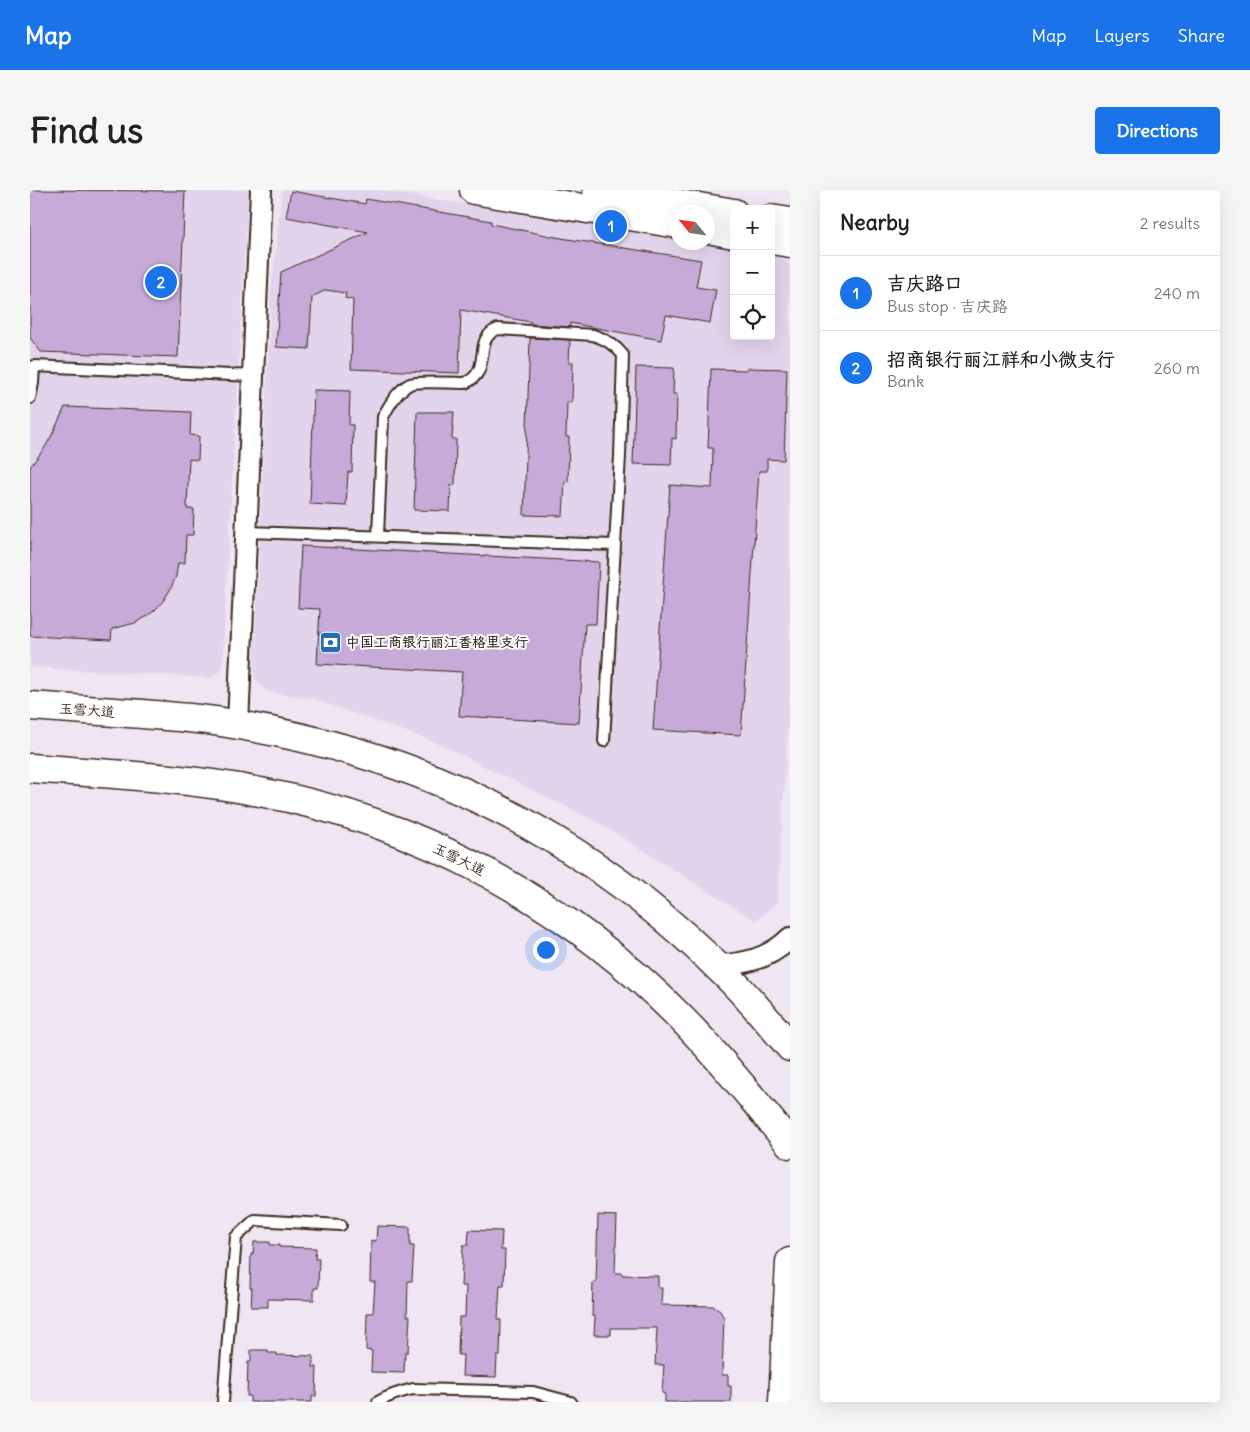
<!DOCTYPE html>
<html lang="en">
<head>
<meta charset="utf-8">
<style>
  body { margin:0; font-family:Delius,"LXGW WenKai TC",sans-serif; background:#f6f6f6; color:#222 }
  .controls { position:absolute; right:15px; top:15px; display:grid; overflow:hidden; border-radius:5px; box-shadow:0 5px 20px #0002 }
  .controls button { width:45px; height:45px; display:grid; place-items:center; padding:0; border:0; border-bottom:1px solid #e0e0e0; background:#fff; color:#222; font:25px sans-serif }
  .compass { position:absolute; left:640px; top:15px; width:45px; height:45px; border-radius:50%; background:#fff; box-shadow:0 5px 20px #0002; rotate:299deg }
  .you { position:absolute; left:515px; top:759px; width:18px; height:18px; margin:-12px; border:4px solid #fff; border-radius:50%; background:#1a73e8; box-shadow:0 0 0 8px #1a73e833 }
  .badge { display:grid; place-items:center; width:32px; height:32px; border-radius:50%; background:#1a73e8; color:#fff; font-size:16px; font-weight:700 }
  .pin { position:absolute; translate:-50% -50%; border:2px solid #fff; box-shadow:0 1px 5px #0006 }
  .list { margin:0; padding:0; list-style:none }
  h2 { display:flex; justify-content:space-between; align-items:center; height:65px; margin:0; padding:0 20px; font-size:21px }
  h2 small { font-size:16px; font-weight:400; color:#767676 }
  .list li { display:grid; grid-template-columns:32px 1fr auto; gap:15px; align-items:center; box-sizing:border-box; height:75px; padding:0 20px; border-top:1px solid #e0e0e0 }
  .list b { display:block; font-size:19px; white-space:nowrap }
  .list p { margin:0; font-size:16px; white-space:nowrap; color:#767676 }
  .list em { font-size:16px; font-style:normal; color:#767676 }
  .icon { flex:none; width:28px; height:28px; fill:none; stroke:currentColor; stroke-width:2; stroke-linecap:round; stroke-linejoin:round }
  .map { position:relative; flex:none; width:760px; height:1212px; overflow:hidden; border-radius:5px }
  header { display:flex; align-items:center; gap:30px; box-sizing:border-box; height:70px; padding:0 25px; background:#1a73e8; color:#fff }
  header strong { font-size:24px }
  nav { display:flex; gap:28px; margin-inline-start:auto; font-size:18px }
  .intro { display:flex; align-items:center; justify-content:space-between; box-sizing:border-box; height:120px; padding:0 30px }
  h1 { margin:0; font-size:35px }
  .button { padding:12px 22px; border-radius:5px; background:#1a73e8; color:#fff; font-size:18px; font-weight:700 }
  main { display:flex; gap:30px; padding:0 30px }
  aside { flex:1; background:#fff; border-radius:5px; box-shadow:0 5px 20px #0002 }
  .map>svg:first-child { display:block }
  .built { fill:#e2d4eb }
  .building { fill:#c6abd8; stroke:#3b2a1e }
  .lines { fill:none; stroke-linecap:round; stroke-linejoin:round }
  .lane-casing { stroke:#3b2a1e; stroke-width:14 }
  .street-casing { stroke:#3b2a1e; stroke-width:24 }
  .secondary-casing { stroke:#3b2a1e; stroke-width:31 }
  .lane { stroke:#fff; stroke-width:10 }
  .street { stroke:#fff; stroke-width:20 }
  .secondary { stroke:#fff; stroke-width:28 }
  .labels { text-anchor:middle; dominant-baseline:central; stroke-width:4; stroke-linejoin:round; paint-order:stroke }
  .poi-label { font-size:14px; font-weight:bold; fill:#3b2a1e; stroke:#fff; text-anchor:start }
  .street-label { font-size:14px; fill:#3b2a1e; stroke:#fff }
</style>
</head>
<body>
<header>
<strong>Map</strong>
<nav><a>Map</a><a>Layers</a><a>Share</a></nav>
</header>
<div class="intro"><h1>Find us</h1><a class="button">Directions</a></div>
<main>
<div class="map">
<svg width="760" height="1212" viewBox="0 0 760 1212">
  <rect width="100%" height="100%" fill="#eee6f3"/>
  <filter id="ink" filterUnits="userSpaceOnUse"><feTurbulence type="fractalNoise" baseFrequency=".02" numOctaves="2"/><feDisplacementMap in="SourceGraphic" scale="10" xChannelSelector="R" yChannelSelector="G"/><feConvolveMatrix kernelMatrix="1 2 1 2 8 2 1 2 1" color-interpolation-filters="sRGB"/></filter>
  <g filter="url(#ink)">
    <!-- built -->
    <path class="built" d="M 0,0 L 218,0 L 192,480 L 180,488 L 0,477 Z
      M 252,0 L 349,0 L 647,49 L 648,52 L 667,53 L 704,59 L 704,146 L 741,146 L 741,66 L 748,67 L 760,75 L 760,503 L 747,712 L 726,731 L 569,633 L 405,552 L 284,509 L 237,502 L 225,489 L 224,478 L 241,102 Z"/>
    <!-- building -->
    <path class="building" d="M 0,0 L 155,1 L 148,167 L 11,162 L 0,148 Z
      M 261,1 L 335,14 L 336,9 L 461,31 L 461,34 L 531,48 L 671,70 L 666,97 L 686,100 L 680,133 L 636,125 L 631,150 L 540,133 L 540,137 L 501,134 L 501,132 L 431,120 L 429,183 L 321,179 L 323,110 L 315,108 L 316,103 L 296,100 L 282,107 L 279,159 L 246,157 L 251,82 L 338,42 L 256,27 Z
      M 500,148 L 540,150 L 539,172 L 543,172 L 542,212 L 537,212 L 536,247 L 539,247 L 538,292 L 535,291 L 533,326 L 494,325 Z
      M 606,177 L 644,178 L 643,204 L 647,204 L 646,249 L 642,248 L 641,275 L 603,274 Z
      M 717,178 L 757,179 L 754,270 L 737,269 L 737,281 L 729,281 L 711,545 L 623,540 L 640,295 L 682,298 L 683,258 L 678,258 L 681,179 L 717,180 Z
      M 284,200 L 320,201 L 319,235 L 323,235 L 322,282 L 318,282 L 316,316 L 280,314 Z
      M 35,217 L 161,222 L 160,245 L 169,246 L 168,270 L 159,269 L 157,319 L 164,319 L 163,345 L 156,345 L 155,373 L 148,373 L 146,386 L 141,398 L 134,410 L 125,420 L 116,427 L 105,433 L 82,439 L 81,450 L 0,446 L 0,277 L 14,259 L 22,245 Z
      M 387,222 L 424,222 L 422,249 L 426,249 L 425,295 L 421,295 L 420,321 L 384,320 Z
      M 271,356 L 569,372 L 566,434 L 555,434 L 549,533 L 429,526 L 432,482 L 287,474 L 290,419 L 268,418 Z
      M 568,1025 L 587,1026 L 585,1083 L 592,1083 L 592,1085 L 628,1086 L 628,1098 L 632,1098 L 631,1115 L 683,1116 L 690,1121 L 694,1128 L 692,1185 L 698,1185 L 698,1196 L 701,1196 L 701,1212 L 635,1212 L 635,1204 L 632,1203 L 634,1175 L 625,1175 L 627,1138 L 581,1138 L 581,1145 L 564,1145 L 565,1126 L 562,1126 L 563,1092 L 566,1092 Z
      M 347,1036 L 380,1037 L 380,1056 L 384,1056 L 382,1091 L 378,1091 L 377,1126 L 380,1126 L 378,1162 L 375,1162 L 374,1183 L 341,1182 L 342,1161 L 336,1160 L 337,1123 L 343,1123 L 345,1092 L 340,1092 L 341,1050 L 346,1051 Z
      M 439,1040 L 472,1041 L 471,1060 L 475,1060 L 474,1095 L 470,1095 L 468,1130 L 471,1130 L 470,1166 L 467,1166 L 466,1187 L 432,1186 L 433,1165 L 428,1165 L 429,1127 L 435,1127 L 436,1096 L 431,1096 L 433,1055 L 438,1055 Z
      M 224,1052 L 240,1052 L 240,1055 L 249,1055 L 249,1057 L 286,1058 L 285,1069 L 289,1069 L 288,1098 L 284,1098 L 284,1110 L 238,1109 L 238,1117 L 221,1117 L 222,1098 L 220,1098 L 221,1064 L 223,1064 Z
      M 221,1160 L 238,1160 L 238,1163 L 247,1163 L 247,1165 L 283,1166 L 283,1177 L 287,1177 L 286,1206 L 282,1206 L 282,1212 L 220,1212 L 220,1206 L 217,1206 L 218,1172 L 221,1172 Z"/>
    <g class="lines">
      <defs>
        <path id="lane" d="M 0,208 L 3,193 L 4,176 L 223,186
          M 217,342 L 584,355
          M 348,346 L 353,227 C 359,215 368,200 380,194 C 386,191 426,193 435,193 C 464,181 441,149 468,139 L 563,145 C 576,149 585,155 593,165 L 590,266 L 574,551
          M 193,1212 L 206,1047 L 225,1030 L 311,1035
          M 348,1212 C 359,1205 370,1202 383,1199 L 503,1202 L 541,1212"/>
        <path id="street" d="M 208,535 L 231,0
          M 686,775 C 713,775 740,768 760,748"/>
        <path id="secondary" d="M 444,0 L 648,34
          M 567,0 L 704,23
          M 741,29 L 760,32
          M 678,39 L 704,44
          M 741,50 L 760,53
          M 0,516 C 38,519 75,521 113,524 C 143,527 173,528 203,534 C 245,541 285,550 326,562 C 465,603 591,680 694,783 C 718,806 739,832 760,857
          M 0,578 C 77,584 154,587 230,602 C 388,632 537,712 650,827 C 689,866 724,911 760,954
          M 753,1212 L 760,1072"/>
      </defs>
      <!-- lane casing -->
      <use href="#lane" class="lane-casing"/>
      <!-- street casing -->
      <use href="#street" class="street-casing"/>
      <!-- secondary casing -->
      <use href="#secondary" class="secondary-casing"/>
      <!-- lane -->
      <use href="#lane" class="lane"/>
      <!-- street -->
      <use href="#street" class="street"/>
      <!-- secondary -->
      <use href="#secondary" class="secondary"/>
    </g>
  </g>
  <!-- icons -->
  <defs>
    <symbol id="bank-square" viewBox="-11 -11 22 22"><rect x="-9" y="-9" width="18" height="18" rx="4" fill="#1f6fb2" stroke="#fff"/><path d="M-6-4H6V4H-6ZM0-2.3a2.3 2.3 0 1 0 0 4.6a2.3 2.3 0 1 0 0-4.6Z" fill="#fff"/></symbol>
  </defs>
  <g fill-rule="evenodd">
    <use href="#bank-square" x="288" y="440" width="25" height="25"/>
  </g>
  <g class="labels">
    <!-- poi labels -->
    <g class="poi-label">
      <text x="316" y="452">中国工商银行丽江香格里支行</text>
    </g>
    <!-- street labels -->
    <g class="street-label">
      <text transform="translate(57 520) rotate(4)">玉雪大道</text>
      <text transform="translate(429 669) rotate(26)">玉雪大道</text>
    </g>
  </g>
</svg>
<div class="controls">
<button>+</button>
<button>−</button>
<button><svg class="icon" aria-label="locate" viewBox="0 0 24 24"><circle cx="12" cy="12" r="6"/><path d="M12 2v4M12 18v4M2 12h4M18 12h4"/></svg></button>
</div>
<svg class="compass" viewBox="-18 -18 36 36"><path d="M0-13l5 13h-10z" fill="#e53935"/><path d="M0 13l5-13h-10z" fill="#767676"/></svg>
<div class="you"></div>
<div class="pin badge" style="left:581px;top:36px">1</div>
<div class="pin badge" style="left:131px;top:92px">2</div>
</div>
<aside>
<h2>Nearby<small>2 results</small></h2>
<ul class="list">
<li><span class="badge">1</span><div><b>吉庆路口</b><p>Bus stop · 吉庆路</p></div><em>240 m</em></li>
<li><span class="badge">2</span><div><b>招商银行丽江祥和小微支行</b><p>Bank</p></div><em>260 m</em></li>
</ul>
</aside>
</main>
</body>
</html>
